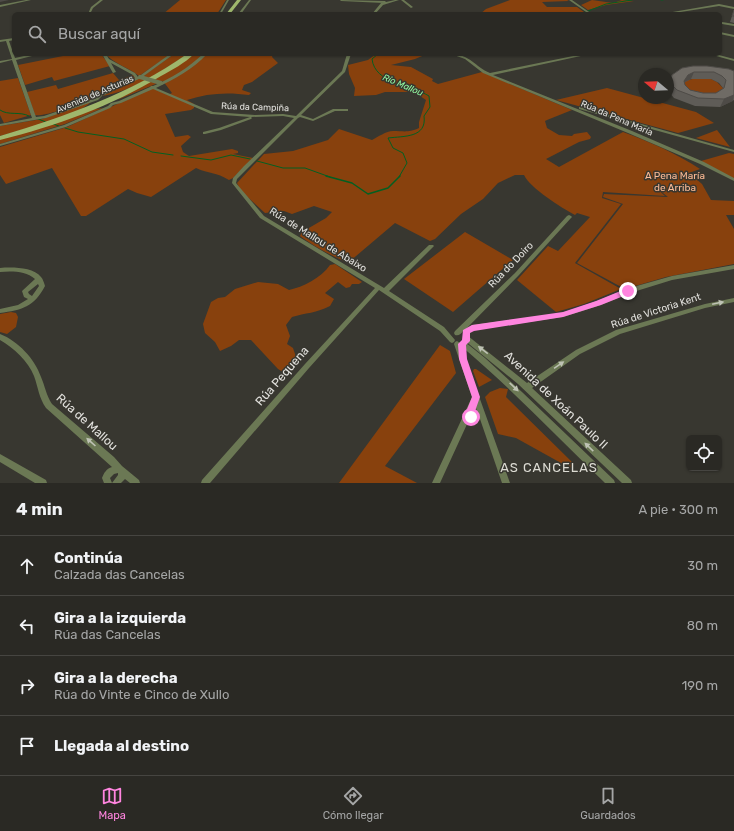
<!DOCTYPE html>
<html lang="es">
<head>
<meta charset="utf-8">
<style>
  body { margin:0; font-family:Rubik,sans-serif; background:#32312c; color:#f1f3f6 }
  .controls { position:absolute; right:12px; bottom:12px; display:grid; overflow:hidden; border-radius:6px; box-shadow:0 1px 3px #0004 }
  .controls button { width:36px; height:36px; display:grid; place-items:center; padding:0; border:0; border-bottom:1px solid #464541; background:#2a2924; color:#f1f3f6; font:20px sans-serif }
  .compass { position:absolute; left:638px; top:68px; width:36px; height:36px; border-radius:50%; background:#2a2924; box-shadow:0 1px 3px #0004; rotate:289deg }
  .stop { position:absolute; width:12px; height:12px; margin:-9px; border:3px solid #ff85df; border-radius:50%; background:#fff }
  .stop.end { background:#ff85df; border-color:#fff; box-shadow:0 1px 4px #0008 }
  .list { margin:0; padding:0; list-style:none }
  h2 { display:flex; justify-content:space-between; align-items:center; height:52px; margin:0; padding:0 16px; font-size:17px }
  h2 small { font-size:13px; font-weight:400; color:#a5a6a6 }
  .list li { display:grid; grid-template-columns:26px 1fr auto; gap:12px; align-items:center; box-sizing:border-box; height:60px; padding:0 16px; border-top:1px solid #464541 }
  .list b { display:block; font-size:15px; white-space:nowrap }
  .list p { margin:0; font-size:13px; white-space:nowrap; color:#a5a6a6 }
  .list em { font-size:13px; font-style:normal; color:#a5a6a6 }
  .icon { flex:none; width:22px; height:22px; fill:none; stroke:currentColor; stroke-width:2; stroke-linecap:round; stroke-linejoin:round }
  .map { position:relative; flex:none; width:734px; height:483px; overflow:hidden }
  .search { position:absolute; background:#2a2924; box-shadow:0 1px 3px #0004; left:12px; right:12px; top:12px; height:44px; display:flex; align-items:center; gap:10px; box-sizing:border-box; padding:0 14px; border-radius:6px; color:#a5a6a6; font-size:15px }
  .sheet { height:292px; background:#2a2924 }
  nav { display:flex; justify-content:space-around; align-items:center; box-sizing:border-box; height:56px; border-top:1px solid #464541; background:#2a2924; font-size:11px; color:#a5a6a6 }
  nav a { display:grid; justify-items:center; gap:2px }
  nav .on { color:#ff85df }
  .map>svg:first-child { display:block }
  .green { fill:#88410d }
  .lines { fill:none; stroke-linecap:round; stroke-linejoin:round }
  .stream-far1 { stroke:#036022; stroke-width:1 }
  .stream { stroke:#036022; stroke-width:1.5 }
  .street { fill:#6b7854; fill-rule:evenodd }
  .primary { fill:#9fb76c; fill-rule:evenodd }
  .street-bridge { stroke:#6b7854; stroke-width:4 }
  .wall { fill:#5f5c57; fill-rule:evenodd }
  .shaded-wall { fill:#4e4b47 }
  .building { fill:#6f6b65; stroke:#4e4b47; fill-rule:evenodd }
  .oneway { fill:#bec2b4 }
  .route { fill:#ff85df }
  .labels { text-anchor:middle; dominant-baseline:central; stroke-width:3; stroke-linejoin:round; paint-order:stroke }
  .far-water-label { font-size:9px; font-style:italic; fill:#91f8a1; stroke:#383730 }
  .far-street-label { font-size:9px; fill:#e2e1dd; stroke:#383730 }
  .park-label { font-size:10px; fill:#fcba95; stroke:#383730 }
  .street-label { font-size:10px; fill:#e2e1dd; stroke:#383730 }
  .near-street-label { font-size:12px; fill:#e2e1dd; stroke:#383730 }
  .near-neighbourhood-label { font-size:13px; letter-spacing:1px; fill:#dcdbd3; stroke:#383730 }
</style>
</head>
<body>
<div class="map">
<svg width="734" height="483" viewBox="0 0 734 483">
  <rect width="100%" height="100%" fill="#383730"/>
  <!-- green -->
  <path class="green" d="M 180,0 L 226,0 L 217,14 L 163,14 Z
    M 510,0 L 567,0 L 569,1 L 542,2 L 547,7 L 577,7 L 584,12 L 578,14 L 480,14 L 486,9 Z
    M 592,0 L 613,3 L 622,0 L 634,1 L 606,5 L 588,10 L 581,5 Z
    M 73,54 L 101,54 L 110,66 L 54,81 L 52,77 L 25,85 L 18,65 Z
    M 106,54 L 171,54 L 139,76 C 130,68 112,63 106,54 Z
    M 174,54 L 188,54 C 161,71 134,91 102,96 L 143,76 Z
    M 194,54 L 273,54 L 272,57 L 278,63 L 252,82 L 244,85 L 242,90 L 251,93 L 249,95 C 228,92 207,93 187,100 L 194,104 L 194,108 L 191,110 L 165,114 L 175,137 L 188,135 L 191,137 L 181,146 L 183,152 L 189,156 L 232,149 L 238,151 L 238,153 L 233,154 L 253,158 L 233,178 L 229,180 C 216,172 209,174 196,168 L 151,197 L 137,193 L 128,189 L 86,216 L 81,216 L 52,168 L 6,184 L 0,175 L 0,147 L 67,127 L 152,88 L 168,95 L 172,93 L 163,81 L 117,100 Z
    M 376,54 L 427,54 L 415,59 L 391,65 L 411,67 L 433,79 L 432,81 L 438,84 L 482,72 L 572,110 L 547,120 L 545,121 L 547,128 L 559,135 L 572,136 L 574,134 L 587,132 L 591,137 L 590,139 L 579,142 L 546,159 L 559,167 L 623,132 C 650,142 676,153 700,169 L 689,173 L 702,184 L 711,200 L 734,201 L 734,215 L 726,215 L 734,229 L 734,264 L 666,277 L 625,289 L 577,263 L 623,204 L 603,197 L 604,194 L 668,197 L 654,186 L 665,196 L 603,192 L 602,198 L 621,204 L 575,263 L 621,289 L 584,304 L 556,312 L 517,280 L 548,246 L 558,251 L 590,217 L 577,213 L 575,215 C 562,208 530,188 524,175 L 515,175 L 498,183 L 483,199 L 461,214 L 435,239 L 430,241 L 395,223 L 349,262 C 339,261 309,243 300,236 L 302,232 L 326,218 L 332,212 L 314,206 L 292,214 L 284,211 L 265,213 L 241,191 L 237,183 L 264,154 L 293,151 L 328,140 L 339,129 L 372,140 C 378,137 386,131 393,131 C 404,131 408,133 419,128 L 419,122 L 426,100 L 414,92 L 385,92 L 376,95 L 354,96 L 355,88 L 349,74 L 348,65 L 368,60 Z
    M 113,73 L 119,80 L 133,75 L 135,78 C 123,87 47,119 35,115 L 27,92 L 56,85 L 58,89 Z
    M 18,78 L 31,115 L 4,123 L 0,115 L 0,81 Z
    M 698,78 L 711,79 L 717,82 L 723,88 L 723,92 L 693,100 L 682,81 Z
    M 607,88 L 696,112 L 714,123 L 678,133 L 556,100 Z
    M 91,102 C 74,118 23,129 0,136 L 0,126 L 42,119 Z
    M 103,108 L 65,124 L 0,144 L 0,139 L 94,109 Z
    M 717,130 L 730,147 L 696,138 Z
    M 729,153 L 734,154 L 734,179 L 701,161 Z
    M 465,232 L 513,260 L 453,312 L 404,279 Z
    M 335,264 L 362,282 L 359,284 L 352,284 L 350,287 L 346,288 L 338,282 L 325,293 L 334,299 L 330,306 C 317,313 305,313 292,317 L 286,325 L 290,336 L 287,344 L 293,348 L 296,357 L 291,360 L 292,364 L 288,370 L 283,372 L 278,369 L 251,340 L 239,340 L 231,346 L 220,351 L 215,342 L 205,333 L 203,324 L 211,302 L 218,298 L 225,297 L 235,289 L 258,282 L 278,284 L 289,290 C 303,287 321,278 330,265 Z
    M 11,312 L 16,313 L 18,317 L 16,327 L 7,334 L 0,332 L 0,314 Z
    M 440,345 L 450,351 L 456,373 L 385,466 L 417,483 L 339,483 Z
    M 474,369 L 476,369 L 492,380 L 479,387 L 473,371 Z
    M 500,388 L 508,389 L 506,397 L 574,464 L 570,468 L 516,438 L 498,434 L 485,397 L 490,392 Z"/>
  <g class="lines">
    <!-- stream-far1 -->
    <path class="stream-far1" d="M 661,0 L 663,0
      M 588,11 L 606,4 L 632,0
      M 579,14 L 585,12
      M 378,54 L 372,59 C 375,84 411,85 429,96 L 430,107 L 424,116 C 427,138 404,136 388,138 L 393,148 L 403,153 L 407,163 L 399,177
      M 0,110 C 8,116 20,111 29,116
      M 38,119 L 46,122
      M 53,124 L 59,126
      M 65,128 L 78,132 L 124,139 L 152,152 L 173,155
      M 181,156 L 211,160 L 231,155 L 250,159
      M 257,161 L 283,168 L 305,168 L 330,177"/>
    <!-- stream -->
    <path class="stream" d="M 326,176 L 352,183 L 368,194 L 388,188 L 400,176"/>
    <!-- street -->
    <path class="street" d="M 26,0 L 31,0 L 0,7 L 0,5 Z
      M 100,0 L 103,0 L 93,8 L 90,14 L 88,14 L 91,7 Z
      M 227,0 L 229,0 L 221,14 L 219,14 Z
      M 249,0 L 251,0 L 241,14 L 238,14 Z
      M 340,0 L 385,1 L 386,2 L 395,0 L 399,0 L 383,5 L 375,14 L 372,14 L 381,3 L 384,3 L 341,1 Z
      M 401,0 L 404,0 L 413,7 L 411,8 Z
      M 569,0 L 572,0 L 592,14 L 589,14 Z
      M 719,4 L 734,7 L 734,9 L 719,6 L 668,14 L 661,14 Z
      M 722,22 L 734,24 L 734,26 L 722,24 Z
      M 720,32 L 734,35 L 734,37 L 720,34 Z
      M 14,38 L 14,40 L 9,41 L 15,58 L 33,54 L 40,54 L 16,60 L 36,117 L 44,116 L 96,98 L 100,94 L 135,78 L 133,75 L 111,63 L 116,72 L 113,73 L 102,54 L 106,54 L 109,59 L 135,73 L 138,77 L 170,54 L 174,54 L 141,78 L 102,96 L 98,100 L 46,118 L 0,126 L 0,124 L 32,118 L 12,60 L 0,63 L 0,61 L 12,59 L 6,41 L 0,42 L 0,40 Z
      M 203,54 L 207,54 C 193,69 175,79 156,88 L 213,112 L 255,115 L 283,114 L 296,116 L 342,71 L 347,54 L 351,54 L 345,72 L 301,115 L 313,119 L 333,109 L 348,109 L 348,111 L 335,111 L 313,121 L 300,117 L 298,118 L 237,179 L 236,183 L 264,216 L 384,288 L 429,245 L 433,245 L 434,246 L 389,291 L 444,327 L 455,340 L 454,342 L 452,343 L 450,342 L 440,331 L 379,290 L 309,368 L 210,483 L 201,483 L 202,480 L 305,364 L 375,288 L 260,218 L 232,183 L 233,178 L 244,166 L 294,118 L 283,116 L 251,117 L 252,118 L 251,119 L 221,130 L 205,134 L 203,134 L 203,132 L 219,128 L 250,117 L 211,114 L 153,89 L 121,103 L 113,105 L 110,108 L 66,127 L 0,146 L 0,144 L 64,125 L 108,106 L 111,103 L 119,101 L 150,87 L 151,86 L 153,86 C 172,78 188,68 203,54 Z
      M 451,54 C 470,54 475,67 490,73 L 583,54 L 590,54 L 493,75 L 632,131 L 704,162 L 734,178 L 734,181 L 700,164 L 628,133 L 483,73 L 465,59 Z
      M 709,54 L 715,54 L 734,59 L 734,61 Z
      M 579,107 L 581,107 L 734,150 L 734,152 L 579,109 Z
      M 569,215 L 571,216 L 572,217 L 571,218 L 519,275 L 465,330 L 472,325 L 563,313 L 597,301 L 626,289 L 672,276 L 734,265 L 734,269 L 672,280 L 630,293 L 601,305 L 563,317 L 474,330 L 466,335 L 464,334 L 463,332 L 463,331 C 461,334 459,336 455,335 L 454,333 L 455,331 L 515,273 L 567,216 Z
      M 0,268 C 12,267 33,267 41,277 C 43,279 44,283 45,286 C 34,307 22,310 0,313 L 0,309 L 18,305 L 28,299 L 24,297 L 22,291 L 35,279 C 26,271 12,271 0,272 ZM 38,284 L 39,286 L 32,296 L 29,294 L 28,292 Z
      M 734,298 L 734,302 L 705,308 L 620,334 L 580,354 L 532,388 L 631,480 L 632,483 L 622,483 L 518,384 L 464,340 L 463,338 L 464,336 L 466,335 L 468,336 L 527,383 L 576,350 L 616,330 L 705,304 Z
      M 0,334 C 18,341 35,359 41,377 C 45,386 46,395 52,404 L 114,457 L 122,466 L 139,480 L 140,483 L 130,483 L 125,479 L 121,483 L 104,483 L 102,478 C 104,473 106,469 112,467 L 46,408 C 39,398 38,387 34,376 C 28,361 14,348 0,340 ZM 118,473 L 118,475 L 112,483 L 110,478 L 114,474 Z
      M 457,341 L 460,343 L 463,341 L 465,342 L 485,358 L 522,392 L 614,480 L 615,483 L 605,483 C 557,437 512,389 461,346 L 510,483 L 502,483 L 480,419 L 468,422 L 440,483 L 432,483 L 472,397 L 454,344 L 455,342 ZM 475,406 L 478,413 L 472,414 Z
      M 0,454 L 46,480 L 47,483 L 35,483 L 0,462 Z"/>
    <!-- primary -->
    <path class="primary" d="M 237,0 L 241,0 L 230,14 L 226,14 Z
      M 187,54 L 194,54 C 185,63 172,70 161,76 C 112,106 56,126 0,140 L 0,136 C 66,116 130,94 187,54 Z"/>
    <!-- street-bridge -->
    <path class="street-bridge" d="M 140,77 L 161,83"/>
  </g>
  <!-- wall -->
  <path class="wall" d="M 734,10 L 734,23 L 730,22 Z
    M 682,68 L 734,71 L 734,100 L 720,107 L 695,106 L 674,98 L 668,91 L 669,82 L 672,75 ZM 691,79 L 711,79 L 719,83 L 723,88 L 723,89 L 716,93 L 703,93 L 690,90 L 684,84 L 685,82 Z"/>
  <!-- shaded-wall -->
  <path class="shaded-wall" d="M 0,0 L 9,0 L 0,2 Z
    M 694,72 L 691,79 L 685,82 L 680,89 L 684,81 L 688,75 Z
    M 734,95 L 733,101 L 720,107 L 724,99 Z"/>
  <!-- building -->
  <path class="building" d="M 734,10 L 734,16 L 732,16 Z
    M 693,66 L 707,66 L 729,69 L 734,71 L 734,95 L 724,99 L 698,98 L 677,90 L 670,83 L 672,75 L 682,68 ZM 694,72 L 714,72 L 722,76 L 726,80 L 724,88 L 716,93 L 703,93 L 690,90 L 685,85 L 684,81 L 688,75 Z"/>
  <!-- one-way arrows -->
  <defs><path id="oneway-solid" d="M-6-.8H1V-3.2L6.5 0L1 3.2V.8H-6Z"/></defs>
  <g class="oneway">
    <use href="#oneway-solid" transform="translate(718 303) rotate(-12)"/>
    <use href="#oneway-solid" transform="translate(483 350) rotate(-143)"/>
    <use href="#oneway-solid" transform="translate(559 365) rotate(-34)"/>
    <use href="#oneway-solid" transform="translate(514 387) rotate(43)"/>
    <use href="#oneway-solid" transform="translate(91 442) rotate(-138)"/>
    <use href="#oneway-solid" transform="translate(589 447) rotate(-136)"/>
  </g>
  <!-- route -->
  <path class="route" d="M 628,288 L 632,291 L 631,293 L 601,305 L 563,317 L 474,331 L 470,333 L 470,341 L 466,345 L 467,359 L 480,397 L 474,414 L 475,417 L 474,420 L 467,423 L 464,422 L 463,419 L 472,397 L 459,359 L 458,344 L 462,340 L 463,330 L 472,325 L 563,312 L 596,301 Z"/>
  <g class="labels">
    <!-- far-water labels -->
    <g class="far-water-label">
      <text transform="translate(403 85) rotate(23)">Río Mallou</text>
    </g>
    <!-- far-street labels -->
    <g class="far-street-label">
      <text transform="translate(95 94) rotate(-23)">Avenida de Asturias</text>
      <text transform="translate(255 107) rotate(2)">Rúa da Campiña</text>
      <text transform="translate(617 118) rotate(23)">Rúa da Pena María</text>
    </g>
    <!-- park labels -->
    <g class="park-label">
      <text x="675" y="176">A Pena María<tspan x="675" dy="12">de Arriba</tspan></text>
    </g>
    <!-- street labels -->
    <g class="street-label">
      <text transform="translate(318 240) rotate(32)">Rúa de Mallou de Abaixo</text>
      <text transform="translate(511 265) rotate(-46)">Rúa do Doiro</text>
      <text transform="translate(656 311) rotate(-18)">Rúa de Victoria Kent</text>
    </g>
    <!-- near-street labels -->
    <g class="near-street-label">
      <text transform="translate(282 376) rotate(-49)">Rúa Pequena</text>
      <text transform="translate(556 400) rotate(43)">Avenida de Xoán Paulo II</text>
      <text transform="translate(87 422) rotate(42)">Rúa de Mallou</text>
    </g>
    <!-- near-neighbourhood labels -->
    <g class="near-neighbourhood-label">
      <text x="549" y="467">AS CANCELAS</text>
    </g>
  </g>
</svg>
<div class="controls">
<button><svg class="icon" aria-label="locate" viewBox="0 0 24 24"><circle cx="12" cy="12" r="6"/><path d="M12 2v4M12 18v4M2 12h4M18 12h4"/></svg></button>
</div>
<svg class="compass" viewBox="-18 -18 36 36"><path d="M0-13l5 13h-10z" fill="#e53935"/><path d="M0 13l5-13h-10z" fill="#a5a6a6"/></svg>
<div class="stop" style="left:471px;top:417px"></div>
<div class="stop end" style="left:628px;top:291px"></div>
<div class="search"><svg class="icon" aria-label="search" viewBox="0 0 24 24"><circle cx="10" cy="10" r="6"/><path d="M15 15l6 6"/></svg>Buscar aquí</div>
</div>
<section class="sheet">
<h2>4 min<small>A pie · 300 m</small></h2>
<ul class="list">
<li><svg class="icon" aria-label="ahead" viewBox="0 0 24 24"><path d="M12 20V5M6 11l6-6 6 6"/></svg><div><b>Continúa</b><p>Calzada das Cancelas</p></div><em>30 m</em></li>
<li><svg class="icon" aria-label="left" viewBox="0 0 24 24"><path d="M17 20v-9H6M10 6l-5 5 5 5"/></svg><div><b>Gira a la izquierda</b><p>Rúa das Cancelas</p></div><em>80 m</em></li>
<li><svg class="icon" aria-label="right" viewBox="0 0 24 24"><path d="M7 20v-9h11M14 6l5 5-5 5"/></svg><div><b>Gira a la derecha</b><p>Rúa do Vinte e Cinco de Xullo</p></div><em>190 m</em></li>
<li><svg class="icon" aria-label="arrive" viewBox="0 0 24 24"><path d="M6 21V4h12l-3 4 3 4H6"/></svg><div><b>Llegada al destino</b></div></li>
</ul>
</section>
<nav>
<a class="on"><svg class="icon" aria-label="map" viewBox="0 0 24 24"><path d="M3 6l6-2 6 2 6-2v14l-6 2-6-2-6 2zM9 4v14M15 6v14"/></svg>Mapa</a>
<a><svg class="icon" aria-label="directions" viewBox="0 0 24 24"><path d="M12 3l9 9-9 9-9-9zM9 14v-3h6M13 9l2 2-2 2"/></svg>Cómo llegar</a>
<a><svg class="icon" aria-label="saved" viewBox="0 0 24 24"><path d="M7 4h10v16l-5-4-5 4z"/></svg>Guardados</a>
</nav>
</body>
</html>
